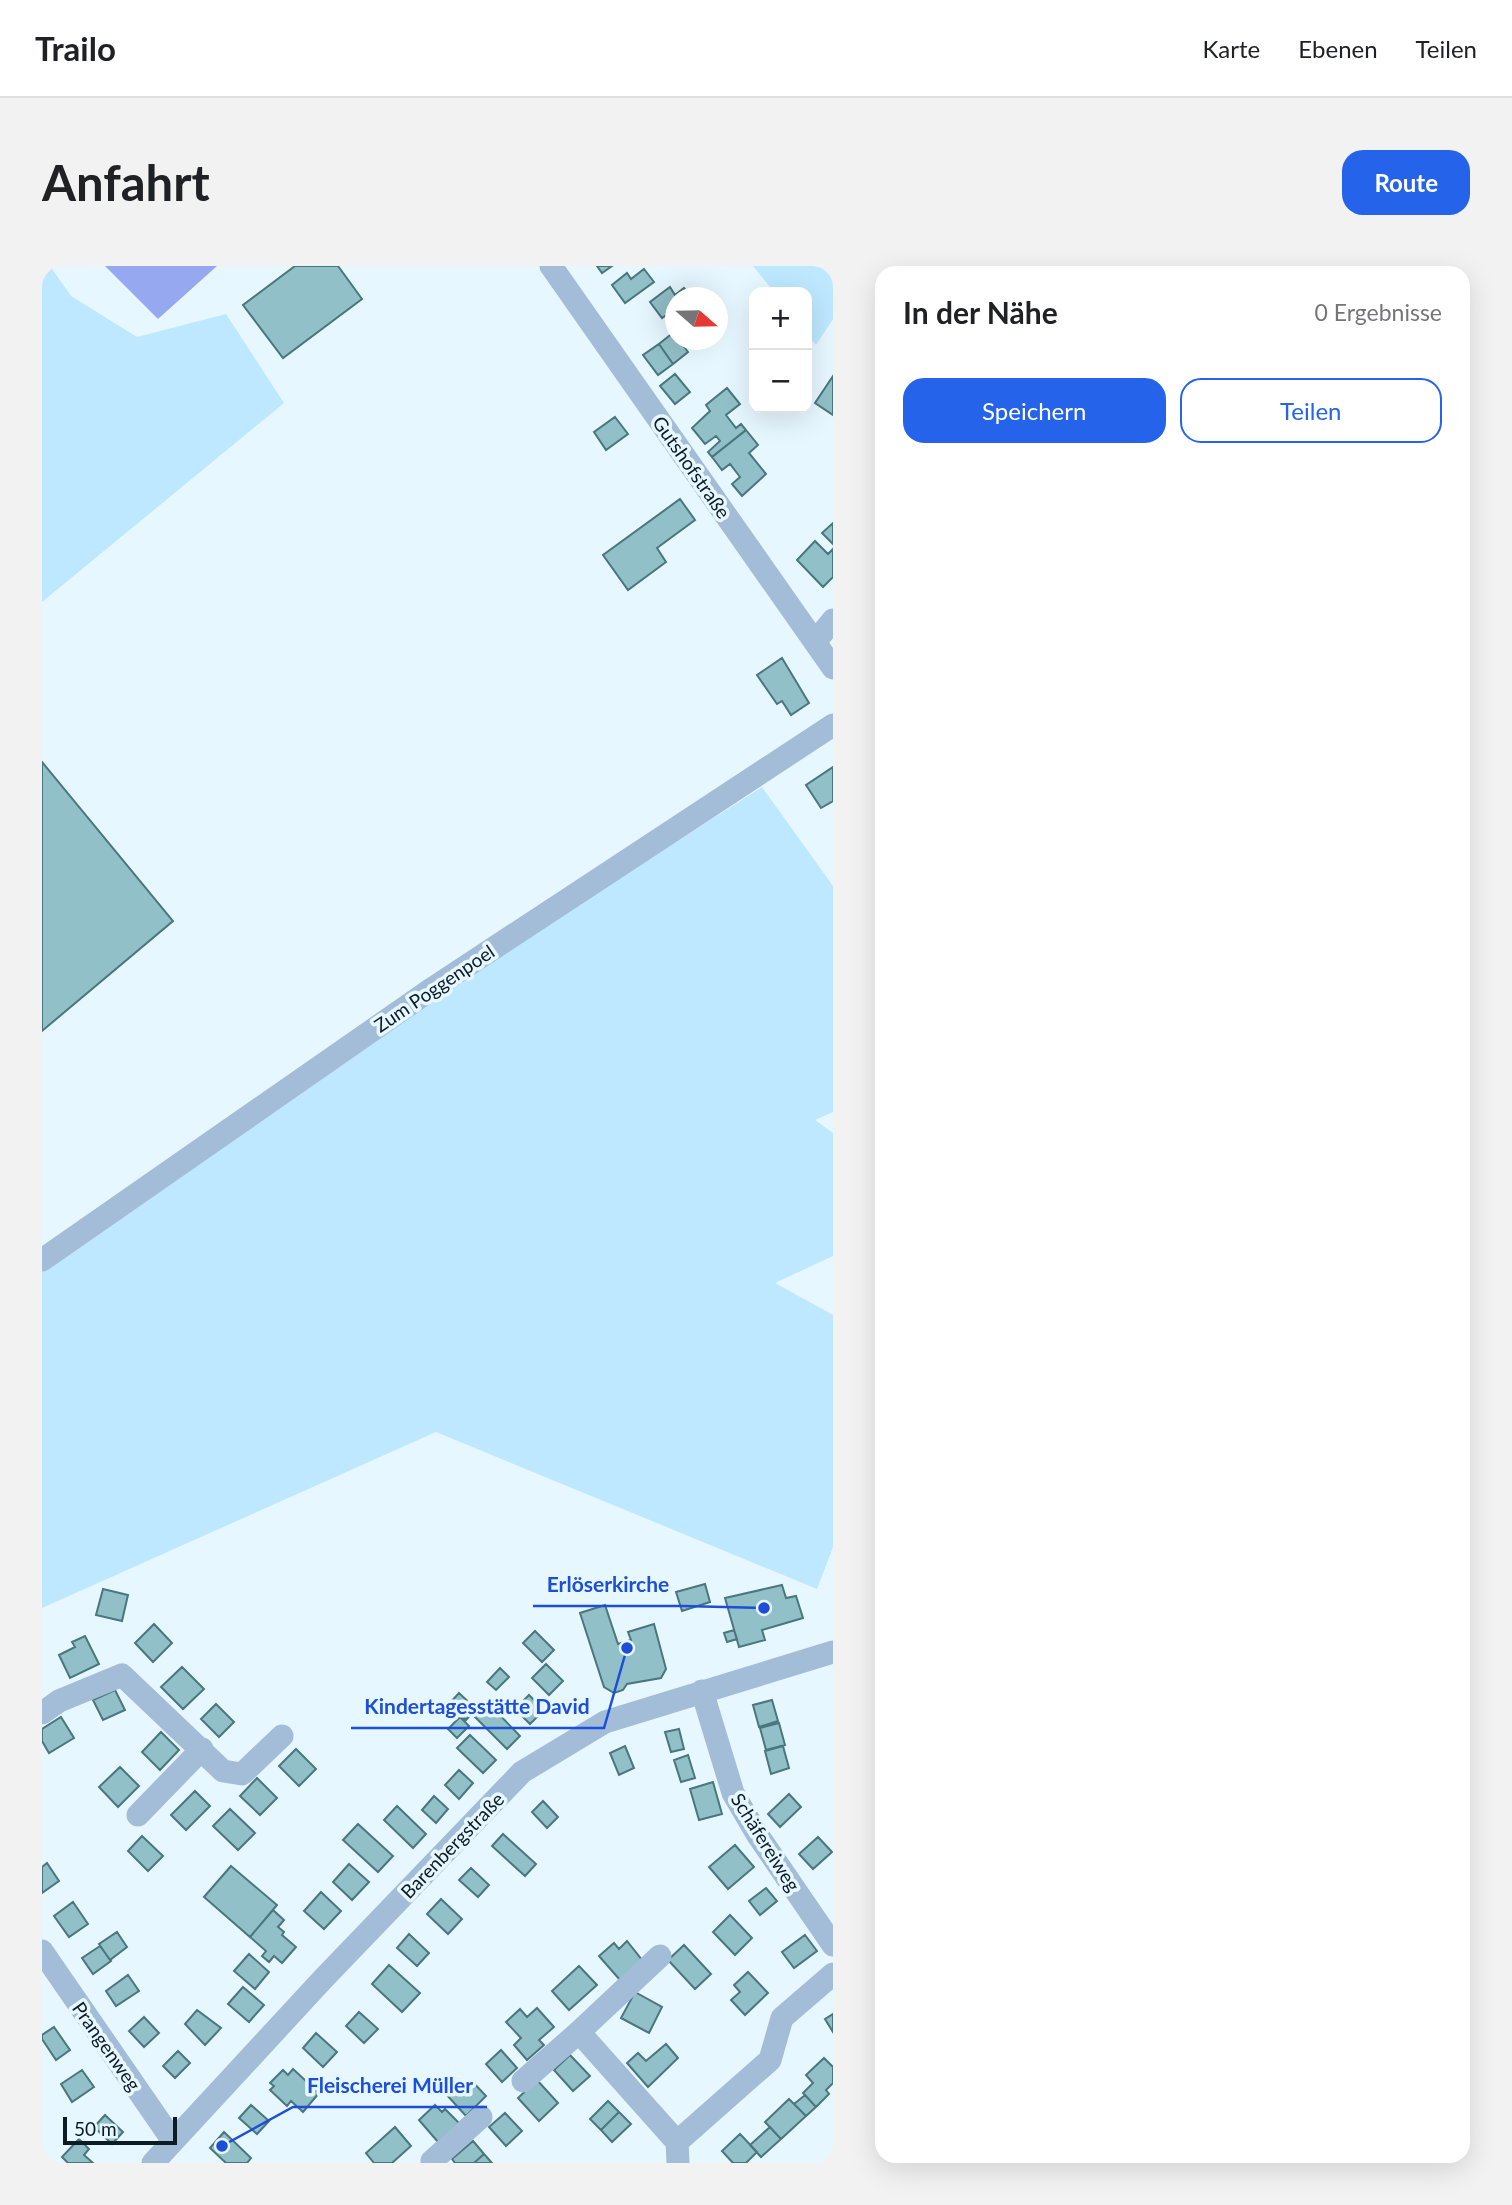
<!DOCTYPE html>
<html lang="de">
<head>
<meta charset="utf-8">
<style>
  body { margin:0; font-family:Lato,sans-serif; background:#f2f2f2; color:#202124 }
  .controls { position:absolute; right:21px; top:21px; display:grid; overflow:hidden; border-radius:14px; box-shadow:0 7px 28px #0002 }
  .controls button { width:63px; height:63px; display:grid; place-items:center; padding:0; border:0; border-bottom:2px solid #e0e0e0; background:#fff; color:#202124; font:35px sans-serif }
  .compass { position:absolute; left:623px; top:21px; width:63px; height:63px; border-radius:50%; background:#fff; box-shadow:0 7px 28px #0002; rotate:110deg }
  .scale { position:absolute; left:21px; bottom:18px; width:114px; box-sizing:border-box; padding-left:7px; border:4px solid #0d1c23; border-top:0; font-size:19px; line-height:24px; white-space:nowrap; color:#0d1c23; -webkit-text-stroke:5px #e7f7ff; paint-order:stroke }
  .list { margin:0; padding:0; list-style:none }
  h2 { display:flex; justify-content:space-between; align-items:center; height:91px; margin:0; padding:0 28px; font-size:30px }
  h2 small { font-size:23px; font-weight:400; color:#757577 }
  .actions { display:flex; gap:14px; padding:21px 28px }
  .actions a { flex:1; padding:16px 0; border:2px solid #2563eb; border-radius:21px; text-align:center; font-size:24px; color:#2563eb }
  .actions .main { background:#2563eb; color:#fff }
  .map { position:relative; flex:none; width:791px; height:1897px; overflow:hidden; border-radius:21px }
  header { display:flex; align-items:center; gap:42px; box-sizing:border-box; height:98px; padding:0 35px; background:#fff; border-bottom:2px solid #e0e0e0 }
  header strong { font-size:33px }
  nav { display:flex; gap:38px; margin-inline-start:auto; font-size:24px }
  .intro { display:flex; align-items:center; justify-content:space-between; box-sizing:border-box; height:168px; padding:0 42px }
  h1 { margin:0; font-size:49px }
  .button { padding:18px 32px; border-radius:21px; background:#2563eb; color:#fff; font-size:24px; font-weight:700 }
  main { display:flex; gap:42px; padding:0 42px }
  aside { flex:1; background:#fff; border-radius:21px; box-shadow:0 7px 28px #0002 }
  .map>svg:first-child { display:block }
  .green { fill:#bde8ff }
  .water { fill:#96a8f0 }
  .building { fill:#92c0c8; stroke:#4a767e; stroke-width:2 }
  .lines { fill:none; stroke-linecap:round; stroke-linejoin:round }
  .minor { stroke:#a3bcd7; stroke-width:23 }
  .labels { text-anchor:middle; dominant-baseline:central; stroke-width:7; stroke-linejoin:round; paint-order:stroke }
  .street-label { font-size:19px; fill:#0d1c23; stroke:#e7f7ff }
  .leader { fill:none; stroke:#1d4ed8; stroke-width:2.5 }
  .callout-dot { fill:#1d4ed8; stroke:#e7f7ff; stroke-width:2.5 }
  .callout-label { font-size:21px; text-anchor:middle; font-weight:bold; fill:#1d4ed8; stroke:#e7f7ff; stroke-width:7; stroke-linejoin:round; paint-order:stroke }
</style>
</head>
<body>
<header>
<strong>Trailo</strong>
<nav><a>Karte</a><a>Ebenen</a><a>Teilen</a></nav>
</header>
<div class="intro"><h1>Anfahrt</h1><a class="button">Route</a></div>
<main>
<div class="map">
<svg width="791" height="1897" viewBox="0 0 791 1897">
  <rect width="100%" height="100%" fill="#e7f7ff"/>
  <!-- green -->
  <path class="green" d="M 0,0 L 8,0 L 29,30 L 95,71 L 184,48 L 242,137 L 0,336 Z
    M 711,0 L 791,0 L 791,53 L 774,79 L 765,68 L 765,26 L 732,26 Z
    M 720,521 L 791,620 L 791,846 L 773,854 L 791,867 L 791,990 L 733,1017 L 791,1049 L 791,1281 L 775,1323 L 394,1166 L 0,1342 L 0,1005 L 401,725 Z"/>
  <!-- water -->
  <path class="water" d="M 63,0 L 175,0 L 116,53 Z"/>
  <!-- building -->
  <path class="building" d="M 253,0 L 296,0 L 320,33 L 241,92 L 201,39 Z
    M 555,0 L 570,0 L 560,7 Z
    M 602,3 L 612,16 L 583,37 L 570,19 L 585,7 L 589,13 Z
    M 628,21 L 633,29 L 642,22 L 649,31 L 634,32 L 634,42 L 620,52 L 608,36 Z
    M 632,66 L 634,74 L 637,74 L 646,86 L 631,98 L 617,78 Z
    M 617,78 L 631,98 L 616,109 L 601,89 Z
    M 633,108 L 648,126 L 633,138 L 618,120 Z
    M 791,110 L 791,149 L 773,137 Z
    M 685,122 L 698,138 L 684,149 L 694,162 L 699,158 L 704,164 L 670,191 L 666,186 L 678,175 L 674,170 L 663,178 L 650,162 L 668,145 L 664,139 Z
    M 573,151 L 586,168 L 564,184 L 552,166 Z
    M 704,164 L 716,179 L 707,187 L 724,208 L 700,230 L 690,218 L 698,211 L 688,198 L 680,204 L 670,191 Z
    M 638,233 L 653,254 L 615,282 L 624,296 L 586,324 L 561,289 Z
    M 791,257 L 791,278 L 780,267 Z
    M 773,275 L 786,288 L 791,283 L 791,311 L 781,321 L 755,294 Z
    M 740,392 L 767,437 L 749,449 L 740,435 L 735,438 L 715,409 Z
    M 0,496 L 131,655 L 0,765 Z
    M 791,501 L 791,535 L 779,542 L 764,519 Z
    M 663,1318 L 668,1336 L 640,1345 L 634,1326 Z
    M 740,1319 L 744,1332 L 754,1330 L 761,1352 L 720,1364 L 723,1374 L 697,1381 L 683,1332 Z
    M 61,1323 L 86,1329 L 80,1355 L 54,1349 Z
    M 563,1339 L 576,1378 L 589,1374 L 586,1366 L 612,1358 L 624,1403 L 619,1412 L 585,1418 L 581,1424 L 572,1427 L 562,1421 L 538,1347 Z
    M 112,1358 L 130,1377 L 111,1396 L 93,1377 Z
    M 692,1364 L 695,1373 L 685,1376 L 682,1367 Z
    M 493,1365 L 512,1384 L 500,1396 L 481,1377 Z
    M 43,1370 L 57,1398 L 28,1412 L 17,1389 L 33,1381 L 30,1376 Z
    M 504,1398 L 521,1415 L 507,1429 L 490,1412 Z
    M 140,1401 L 162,1423 L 141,1443 L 119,1421 Z
    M 458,1402 L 467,1411 L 454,1424 L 445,1416 Z
    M 73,1424 L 83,1444 L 61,1454 L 51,1434 Z
    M 417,1427 L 434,1443 L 424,1454 L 407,1438 Z
    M 487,1429 L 502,1444 L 488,1458 L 473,1443 Z
    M 730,1434 L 736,1455 L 717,1461 L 711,1439 Z
    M 174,1438 L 192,1456 L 177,1471 L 159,1453 Z
    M 447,1438 L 478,1470 L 465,1483 L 433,1451 Z
    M 19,1451 L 32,1472 L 7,1487 L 0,1475 L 0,1463 Z
    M 418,1451 L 427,1460 L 415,1472 L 406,1463 Z
    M 737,1457 L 743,1479 L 724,1484 L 718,1462 Z
    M 637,1463 L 642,1483 L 629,1486 L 623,1466 Z
    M 119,1466 L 137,1484 L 118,1504 L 100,1486 Z
    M 428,1469 L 454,1494 L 441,1507 L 415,1482 Z
    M 583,1480 L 592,1502 L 577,1509 L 568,1487 Z
    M 741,1480 L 747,1502 L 729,1508 L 723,1485 Z
    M 254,1483 L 274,1503 L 257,1520 L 237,1500 Z
    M 646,1489 L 653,1512 L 639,1516 L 632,1494 Z
    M 78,1501 L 97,1520 L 76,1541 L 57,1521 Z
    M 417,1504 L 431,1517 L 417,1533 L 403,1519 Z
    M 215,1512 L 235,1532 L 218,1549 L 198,1530 Z
    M 671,1516 L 680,1548 L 657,1554 L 648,1523 Z
    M 153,1525 L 168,1540 L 144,1564 L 129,1549 Z
    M 747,1528 L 759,1541 L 738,1561 L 726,1548 Z
    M 392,1530 L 406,1543 L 394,1557 L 380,1544 Z
    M 501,1535 L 516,1551 L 505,1562 L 490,1546 Z
    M 355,1540 L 384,1568 L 371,1582 L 342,1554 Z
    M 188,1543 L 213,1567 L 196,1584 L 171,1560 Z
    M 316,1558 L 351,1590 L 336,1606 L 301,1574 Z
    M 461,1568 L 494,1598 L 483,1610 L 450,1580 Z
    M 100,1570 L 121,1590 L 106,1605 L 86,1585 Z
    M 776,1571 L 790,1586 L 771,1603 L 757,1588 Z
    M 693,1579 L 712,1601 L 686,1623 L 667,1601 Z
    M 5,1597 L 17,1615 L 0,1627 L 0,1601 Z
    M 307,1598 L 327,1616 L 310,1634 L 291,1616 Z
    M 189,1600 L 235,1639 L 208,1671 L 162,1631 Z
    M 429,1602 L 447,1619 L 436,1631 L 417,1614 Z
    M 724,1622 L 735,1635 L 718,1649 L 707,1635 Z
    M 279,1626 L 299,1645 L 282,1663 L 262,1645 Z
    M 399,1633 L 420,1653 L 406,1668 L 385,1648 Z
    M 31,1636 L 46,1658 L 27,1671 L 12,1650 Z
    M 231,1644 L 242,1654 L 236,1661 L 242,1666 L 240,1669 L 254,1681 L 240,1697 L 232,1690 L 227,1696 L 220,1690 L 224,1685 L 208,1671 Z
    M 688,1649 L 710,1672 L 693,1689 L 671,1666 Z
    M 75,1666 L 85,1681 L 68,1694 L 57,1678 Z
    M 367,1668 L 387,1687 L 375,1700 L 355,1682 Z
    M 763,1669 L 775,1685 L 752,1702 L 740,1686 Z
    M 585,1675 L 600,1694 L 578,1714 L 557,1690 L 572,1677 L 577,1683 Z
    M 642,1679 L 669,1708 L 653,1723 L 626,1694 Z
    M 58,1680 L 69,1695 L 51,1708 L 40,1692 Z
    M 207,1688 L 227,1706 L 213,1723 L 192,1705 Z
    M 347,1699 L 378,1727 L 360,1746 L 330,1718 Z
    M 537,1700 L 555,1719 L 527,1744 L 510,1725 Z
    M 706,1706 L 726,1727 L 703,1749 L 689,1734 L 698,1726 L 692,1719 Z
    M 86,1709 L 97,1725 L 74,1740 L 64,1725 Z
    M 201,1721 L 222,1739 L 207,1756 L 186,1738 Z
    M 593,1726 L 620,1741 L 607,1767 L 579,1752 Z
    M 495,1742 L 512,1761 L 497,1774 L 502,1779 L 485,1794 L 472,1779 L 479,1772 L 464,1756 L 478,1743 L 485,1751 Z
    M 155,1744 L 179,1762 L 163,1779 L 143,1758 Z
    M 317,1746 L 336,1763 L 322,1777 L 304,1760 Z
    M 791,1748 L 791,1766 L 783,1753 Z
    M 102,1751 L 117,1767 L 102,1781 L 87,1765 Z
    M 12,1761 L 28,1784 L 14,1794 L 0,1773 L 0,1769 Z
    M 274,1767 L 295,1786 L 281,1801 L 261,1782 Z
    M 624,1778 L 636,1792 L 606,1821 L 585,1797 L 596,1787 L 604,1795 Z
    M 459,1784 L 475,1802 L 460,1816 L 444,1798 Z
    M 136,1785 L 148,1797 L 133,1812 L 121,1800 Z
    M 528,1789 L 548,1810 L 531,1825 L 512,1804 Z
    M 782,1792 L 791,1801 L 791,1817 L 784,1824 L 787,1828 L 774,1841 L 761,1827 L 771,1817 L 764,1809 Z
    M 251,1803 L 277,1827 L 261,1846 L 249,1835 L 245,1840 L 228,1824 L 232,1820 L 228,1817 L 241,1804 L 246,1809 Z
    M 40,1804 L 52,1821 L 30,1836 L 19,1818 Z
    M 416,1814 L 422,1821 L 430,1815 L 444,1830 L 424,1850 L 403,1827 Z
    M 495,1814 L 516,1837 L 497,1855 L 476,1832 Z
    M 763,1829 L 774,1841 L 764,1850 L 752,1838 Z
    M 747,1833 L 764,1850 L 739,1873 L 723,1856 Z
    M 566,1835 L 577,1846 L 559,1864 L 548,1853 Z
    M 209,1839 L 227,1855 L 215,1868 L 197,1852 Z
    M 393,1839 L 400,1846 L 403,1843 L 417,1857 L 396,1876 L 377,1854 Z
    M 577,1846 L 589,1858 L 570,1876 L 559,1864 Z
    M 463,1847 L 480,1865 L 464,1880 L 447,1861 Z
    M 63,1849 L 81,1866 L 70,1878 L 52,1861 Z
    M 353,1861 L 369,1880 L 350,1897 L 332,1897 L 324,1887 Z
    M 728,1861 L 739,1873 L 719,1891 L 708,1879 Z
    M 182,1866 L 209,1892 L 205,1897 L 184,1897 L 168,1882 Z
    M 698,1868 L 715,1886 L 704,1897 L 691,1897 L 680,1885 Z
    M 37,1873 L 47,1883 L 42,1889 L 51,1897 L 26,1897 L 20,1891 Z
    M 431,1875 L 442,1888 L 432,1897 L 413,1897 L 410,1893 Z
    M 442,1888 L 450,1897 L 432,1897 Z"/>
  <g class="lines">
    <!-- minor -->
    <path class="minor" d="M 509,0 L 791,402
      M 773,376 L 791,354
      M 0,994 L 391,722 L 791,459
      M 660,1425 L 691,1527 L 715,1568 L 791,1679
      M 0,1447 L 17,1435 L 80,1409 L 181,1505 L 200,1508 L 240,1470
      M 96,1549 L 160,1483
      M 0,1685 L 131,1875
      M 618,1690 L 537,1766 L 635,1876
      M 481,1815 L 537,1766
      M 111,1897 L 281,1713 L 480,1506 L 563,1456 L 791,1386
      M 392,1897 L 390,1895 L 439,1851
      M 636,1897 L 635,1876 L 728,1794 L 740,1752 L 791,1708"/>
  </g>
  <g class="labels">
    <!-- street labels -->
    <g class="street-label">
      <text transform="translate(650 201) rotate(55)">Gutshofstraße</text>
      <text transform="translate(392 722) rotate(-34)">Zum Poggenpoel</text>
      <text transform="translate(724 1576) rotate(58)">Schäfereiweg</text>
      <text transform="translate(410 1579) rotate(-46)">Barenbergstraße</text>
      <text transform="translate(65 1780) rotate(55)">Prangenweg</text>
    </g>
  </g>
  <!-- callouts -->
  <path class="leader" d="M722 1342L642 1340H491M585 1382L562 1462H309M180 1880L251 1841H445"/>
  <g class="callout-dot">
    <circle cx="722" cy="1342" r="7"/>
    <circle cx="585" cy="1382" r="7"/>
    <circle cx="180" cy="1880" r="7"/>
  </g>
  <g class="callout-label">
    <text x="566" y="1326">Erlöserkirche</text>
    <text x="435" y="1448">Kindertagesstätte David</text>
    <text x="348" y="1827">Fleischerei Müller</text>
  </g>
</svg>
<div class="controls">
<button>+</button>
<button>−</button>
</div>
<svg class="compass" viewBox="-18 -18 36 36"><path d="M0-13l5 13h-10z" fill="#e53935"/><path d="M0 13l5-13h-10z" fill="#757577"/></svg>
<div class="scale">50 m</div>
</div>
<aside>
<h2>In der Nähe<small>0 Ergebnisse</small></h2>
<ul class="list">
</ul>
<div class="actions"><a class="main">Speichern</a><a>Teilen</a></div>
</aside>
</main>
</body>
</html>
